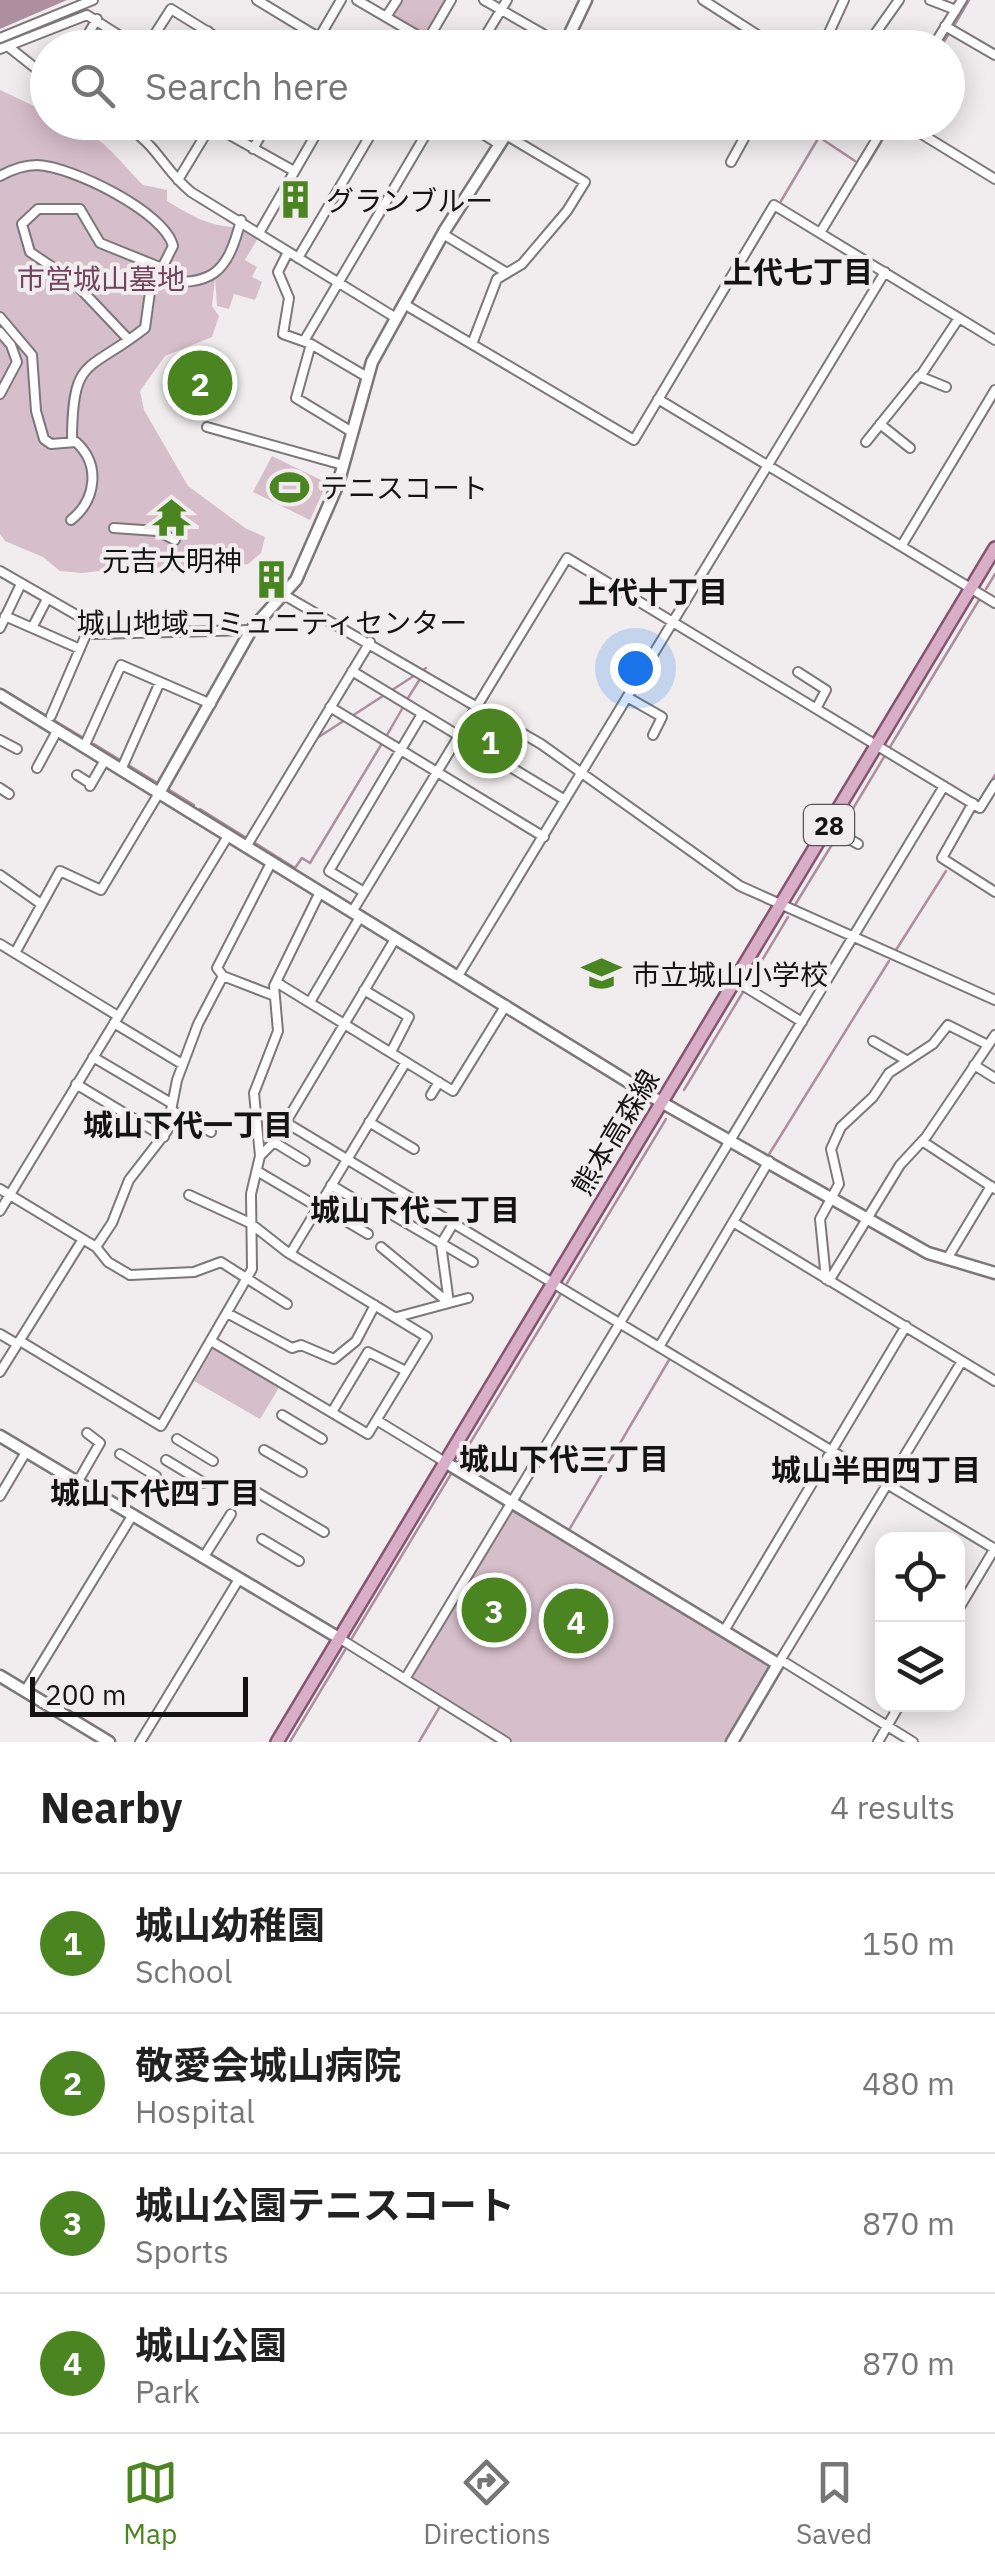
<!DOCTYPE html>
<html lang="en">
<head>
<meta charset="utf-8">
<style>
  body { margin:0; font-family:"IBM Plex Sans","Noto Sans JP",sans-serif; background:#f2f2f2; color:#222 }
  .controls { position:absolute; right:30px; bottom:30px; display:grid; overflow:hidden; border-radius:20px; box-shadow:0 5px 25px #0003 }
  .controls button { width:90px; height:90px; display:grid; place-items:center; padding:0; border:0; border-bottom:2px solid #e0e0e0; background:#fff; color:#222; font:50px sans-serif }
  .scale { position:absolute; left:30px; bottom:25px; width:218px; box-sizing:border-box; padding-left:10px; border:5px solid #141314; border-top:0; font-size:28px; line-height:35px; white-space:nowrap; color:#141314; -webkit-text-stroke:8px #f1edef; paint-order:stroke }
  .you { position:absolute; left:635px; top:668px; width:35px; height:35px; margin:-25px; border:8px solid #fff; border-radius:50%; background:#1a73e8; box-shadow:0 0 0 15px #1a73e833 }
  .badge { display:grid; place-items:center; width:65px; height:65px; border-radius:50%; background:#4b8521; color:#fff; font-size:32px; font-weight:700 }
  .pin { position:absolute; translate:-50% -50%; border:5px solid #fff; box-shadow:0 2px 10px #0006 }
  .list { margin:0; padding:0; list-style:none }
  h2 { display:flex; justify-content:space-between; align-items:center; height:130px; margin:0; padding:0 40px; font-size:42px }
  h2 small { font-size:32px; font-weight:400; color:#767676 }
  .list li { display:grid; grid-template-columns:65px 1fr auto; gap:30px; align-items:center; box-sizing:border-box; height:140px; padding:0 40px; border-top:2px solid #e0e0e0 }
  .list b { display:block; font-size:38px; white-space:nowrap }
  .list p { margin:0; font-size:32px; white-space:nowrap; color:#767676 }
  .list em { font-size:32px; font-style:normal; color:#767676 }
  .icon { flex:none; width:55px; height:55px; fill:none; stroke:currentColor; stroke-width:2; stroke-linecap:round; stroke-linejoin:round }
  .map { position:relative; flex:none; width:995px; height:1742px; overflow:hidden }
  .search { position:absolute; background:#fff; box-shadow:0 5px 25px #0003; left:30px; right:30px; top:30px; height:110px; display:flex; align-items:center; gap:25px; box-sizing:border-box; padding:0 35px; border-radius:55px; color:#767676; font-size:38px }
  .sheet { height:690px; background:#fff }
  nav { display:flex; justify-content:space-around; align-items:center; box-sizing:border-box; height:140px; border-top:2px solid #e0e0e0; background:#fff; font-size:28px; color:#767676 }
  nav a { display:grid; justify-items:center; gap:5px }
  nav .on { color:#4b8521 }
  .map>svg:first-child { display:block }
  .green { fill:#d7becb }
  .water { fill:#ad8f9f }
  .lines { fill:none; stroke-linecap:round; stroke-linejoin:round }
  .stream { stroke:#ad8f9f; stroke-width:2.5 }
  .street-casing { stroke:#7c787a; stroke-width:12 }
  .secondary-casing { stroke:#7c787a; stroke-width:15 }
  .primary-casing { stroke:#845570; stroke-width:16 }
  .street { stroke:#fff; stroke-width:8 }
  .secondary { stroke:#fff; stroke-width:10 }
  .primary { stroke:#d9aec7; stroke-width:11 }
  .labels { text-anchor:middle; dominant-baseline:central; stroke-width:8; stroke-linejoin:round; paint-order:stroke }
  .shield { fill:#f1edef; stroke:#565456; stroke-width:2.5 }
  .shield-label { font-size:25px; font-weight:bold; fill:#141314 }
  .poi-label { font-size:28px; fill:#141314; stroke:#f1edef; text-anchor:start }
  .park-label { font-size:28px; fill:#71445e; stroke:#f1edef }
  .street-label { font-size:28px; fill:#141314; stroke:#f1edef }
  .neighbourhood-label { font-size:30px; font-weight:bold; fill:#141314; stroke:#f1edef }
</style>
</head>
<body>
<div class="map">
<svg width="995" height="1742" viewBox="0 0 995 1742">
  <rect width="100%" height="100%" fill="#f1edef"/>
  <!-- green -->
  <path class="green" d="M 401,0 L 448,0 L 424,36 L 391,17 Z
    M 0,90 L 47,112 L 48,122 C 95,123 114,156 143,185 L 167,190 L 167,201 C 190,215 208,226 235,227 L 217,276 L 223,271 L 243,227 L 258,238 L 245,260 L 257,267 L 252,277 L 262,282 L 255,300 L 234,294 L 229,309 L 217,306 L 215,278 L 212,306 L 219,316 L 212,337 L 165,356 L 140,391 L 144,410 L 188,486 L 245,528 L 265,537 L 261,553 L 248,564 L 187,571 L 124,568 L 83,573 L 60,571 L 43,557 L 5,541 L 0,534 Z
    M 272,456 L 327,483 L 310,520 L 253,492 Z
    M 214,1347 L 280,1386 L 260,1419 L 194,1381 Z
    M 512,1503 L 778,1664 L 732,1742 L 510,1742 L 410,1682 Z"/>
  <!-- water -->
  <path class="water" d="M 0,0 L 67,0 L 0,29 Z"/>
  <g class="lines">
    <!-- stream -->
    <path class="stream" d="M 955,24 L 969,0
      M 940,48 L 948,35
      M 866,167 L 892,124
      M 781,201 L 819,137 L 855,161
      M 396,330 L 407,311 L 522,378
      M 531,384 L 560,401
      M 665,395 L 775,213
      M 360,423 L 368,396
      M 648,423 L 658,407
      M 986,589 L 995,574
      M 10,694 L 82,737
      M 408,698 L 420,679
      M 352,716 L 426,668
      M 387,735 L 402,709
      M 314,740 L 345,720
      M 94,744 L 156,782
      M 890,747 L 979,600
      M 168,789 L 194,805
      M 979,802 L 995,775
      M 200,809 L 245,837
      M 842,827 L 884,757
      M 255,843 L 295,868 L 302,858 L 310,863 L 381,745
      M 947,858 L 973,812
      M 795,905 L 836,838
      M 896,950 L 946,871
      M 749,982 L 788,917
      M 684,1090 L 743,992
      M 768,1156 L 889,961
      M 567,1283 L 666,1119
      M 458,1463 L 560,1295
      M 507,1518 L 511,1510 L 563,1540
      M 569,1530 L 669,1360
      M 352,1638 L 451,1474
      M 290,1742 L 345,1650
      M 419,1742 L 439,1708"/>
    <defs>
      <path id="street" d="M 257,0 L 336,48
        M 357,0 L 427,41
        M 484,0 L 564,46
        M 703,0 L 778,48
        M 930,0 L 956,10
        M 386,17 L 397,0
        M 945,26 L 995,55
        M 0,38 L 93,0
        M 10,48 L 48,78
        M 80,48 L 97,19
        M 146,48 L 171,9 L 234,48
        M 199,48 L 208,31
        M 313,48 L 341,0
        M 423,48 L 451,0
        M 478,48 L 507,0
        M 733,48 L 748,29
        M 822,48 L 844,0
        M 865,48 L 899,0
        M 932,48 L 962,0
        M 0,49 L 87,15 L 139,48
        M 120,122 C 160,146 160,166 191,192 L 396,318
        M 464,122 L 500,145
        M 902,122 L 995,179
        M 212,125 L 294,171
        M 147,138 L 156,122
        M 253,149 L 268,122
        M 731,162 L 753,122
        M 0,176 C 11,170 24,165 37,165 C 71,166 165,212 173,246 L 162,268 L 100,243 L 80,209 L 38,209 L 22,224 L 30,252 L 73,281 L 128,339
        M 178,180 L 213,122
        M 259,233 L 323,122
        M 820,233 L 887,122
        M 443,234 L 507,273
        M 288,252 L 278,272 L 289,298 L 283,334 L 311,344 L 296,398 L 352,432
        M 298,258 L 378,122
        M 156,281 C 213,286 227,274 241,220
        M 404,304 L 634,440 L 774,205 L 995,340
        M 0,317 L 32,355 L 36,411 L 44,439 L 51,444 L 76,442 C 101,465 96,500 71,520
        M 0,332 L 11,345 L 17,362 L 0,394
        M 304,341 L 433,122
        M 311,344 L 367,377
        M 472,344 L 497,279 L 522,264 L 567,211 L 585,182 L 506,135
        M 921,375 L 959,318
        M 658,399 L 995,603
        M 880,424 L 910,448
        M 207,427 L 343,465
        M 72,441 C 72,355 88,373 145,328 L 150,292 L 162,268
        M 866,442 L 919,376 L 946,387
        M 114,528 L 157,531 L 175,540
        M 902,545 L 995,390
        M 0,571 L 80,617 L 94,634 L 251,630
        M 284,595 L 541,744 L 740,886 L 995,1000
        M 5,616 L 80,649
        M 0,628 L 20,586
        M 32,628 L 46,601
        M 352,671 L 565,800
        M 798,672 L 826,690 L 817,707
        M 627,697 L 662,717 L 653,735
        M 330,707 L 544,837
        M 51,716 L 88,630
        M 0,740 L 17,749
        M 84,747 L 121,665 L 211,704
        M 37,768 L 57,731
        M 121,770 L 160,682
        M 77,775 L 91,784
        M 90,786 L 105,760
        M 0,788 L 9,794
        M 973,803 L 942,858 L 995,892
        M 828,827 L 858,844
        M 246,847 L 370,642
        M 0,875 L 41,904
        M 364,892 L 329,871 L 422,714
        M 352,912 L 567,558 L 980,808 L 995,784
        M 0,944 L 118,1016
        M 15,953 L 60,871 L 101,890 L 159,793
        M 223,976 L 272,995
        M 458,976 L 885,272
        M 734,980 L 802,1022
        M 276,982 L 453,1091 L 506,1005
        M 364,990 L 409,1017 L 391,1052
        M 310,1002 L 360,917
        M 114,1023 L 182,1064
        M 873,1041 L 906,1060
        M 93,1057 L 171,1103
        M 974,1065 L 995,1078
        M 76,1084 L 164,1137
        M 431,1095 L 439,1082
        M 171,1110 L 211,1132
        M 285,1122 L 995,1549
        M 369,1122 L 414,1149
        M 922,1141 L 995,1189
        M 274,1142 L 305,1161
        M 260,1156 L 274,1142 L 395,939
        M 257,1171 L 318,1207
        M 331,1185 L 356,1200
        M 0,1189 L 96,1247 L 108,1262 L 130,1275 L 194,1272 L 221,1262 L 287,1304
        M 189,1195 L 250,1223 L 287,1252 L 427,1337 L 368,1434 L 211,1341
        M 319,1205 L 368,1234
        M 0,1211 L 228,836
        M 391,1214 L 473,1262
        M 733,1222 L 995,1381
        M 96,1247 L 112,1223 L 129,1180 L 167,1131 L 177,1080 L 198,1024 L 223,976 L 217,968 L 271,863
        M 381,1247 L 449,1303 L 468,1298
        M 290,1254 L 406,1062
        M 947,1259 L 991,1186
        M 826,1279 L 820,1219 L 839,1184 L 831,1149 L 841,1127 L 873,1097 L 889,1073 L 933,1044 L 948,1025 L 988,1045
        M 829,1281 L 900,1165 L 926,1137 L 995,1035
        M 227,1313 L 292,1348 L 301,1345 L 334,1359 L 356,1341 L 375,1305
        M 397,1317 L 449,1303 L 441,1244 L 453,1224
        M 0,1334 L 17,1344
        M 20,1341 L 161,1426 L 252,1269 L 251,1194 L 260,1156 L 254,1093 L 278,1031 L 274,986 L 320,892
        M 659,1347 L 769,1161
        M 0,1372 L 83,1239
        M 332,1412 L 368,1352 L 406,1371
        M 282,1415 L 322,1439
        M 378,1421 L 445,1462
        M 177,1439 L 213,1461
        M 264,1450 L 302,1472
        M 120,1454 L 156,1476
        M 166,1460 L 204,1483
        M 77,1483 L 100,1443 L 87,1433
        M 248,1487 L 324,1532
        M 0,1496 L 26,1452
        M 262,1539 L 299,1561
        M 203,1558 L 231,1514
        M 958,1610 L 995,1548
        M 724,1631 L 906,1326
        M 339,1638 L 506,1742
        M 781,1660 L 913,1742
        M 778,1664 L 962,1361
        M 405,1679 L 944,786
        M 25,1691 L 132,1516
        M 140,1742 L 239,1579
        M 878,1742 L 900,1704"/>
      <path id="secondary" d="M 563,48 L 586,0
        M 0,695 L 661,1102 L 928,1253 L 995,1273
        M 159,793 L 251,630 L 296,580 L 338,484 L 372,362 L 445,230 L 514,122
        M 0,1436 L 339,1638
        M 445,1462 L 778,1664 L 732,1742
        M 0,1676 L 109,1742"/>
      <path id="primary" d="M 277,1742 L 995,548"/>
    </defs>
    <!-- street casing -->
    <use href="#street" class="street-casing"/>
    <!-- secondary casing -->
    <use href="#secondary" class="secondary-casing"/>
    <!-- primary casing -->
    <use href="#primary" class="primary-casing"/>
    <!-- street -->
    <use href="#street" class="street"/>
    <!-- secondary -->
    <use href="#secondary" class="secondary"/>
    <!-- primary -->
    <use href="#primary" class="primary"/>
  </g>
  <!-- icons -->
  <defs>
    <symbol id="building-bare" viewBox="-9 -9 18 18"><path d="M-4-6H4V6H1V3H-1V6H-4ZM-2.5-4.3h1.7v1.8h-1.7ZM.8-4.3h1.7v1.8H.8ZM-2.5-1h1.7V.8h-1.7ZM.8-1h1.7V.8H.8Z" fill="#4b8521" stroke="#f1edef" stroke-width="2.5" paint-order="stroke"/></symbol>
    <symbol id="stadium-bare" viewBox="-9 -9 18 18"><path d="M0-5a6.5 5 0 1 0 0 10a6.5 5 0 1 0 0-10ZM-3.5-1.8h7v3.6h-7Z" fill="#4b8521" stroke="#f1edef" stroke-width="2.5" paint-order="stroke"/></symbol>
    <symbol id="temple-bare" viewBox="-9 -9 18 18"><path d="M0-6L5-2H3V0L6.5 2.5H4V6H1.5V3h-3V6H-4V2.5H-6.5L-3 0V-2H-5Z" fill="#4b8521" stroke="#f1edef" stroke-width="2.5" paint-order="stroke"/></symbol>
    <symbol id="school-bare" viewBox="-9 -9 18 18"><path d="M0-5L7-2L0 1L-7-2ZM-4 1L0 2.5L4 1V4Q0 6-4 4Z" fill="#4b8521" stroke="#f1edef" stroke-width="2.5" paint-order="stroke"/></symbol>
  </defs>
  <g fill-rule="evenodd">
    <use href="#building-bare" x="268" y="172" width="55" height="55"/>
    <use href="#stadium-bare" x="262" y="460" width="55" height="55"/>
    <use href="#temple-bare" x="144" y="490" width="55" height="55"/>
    <use href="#building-bare" x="244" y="552" width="55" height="55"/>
    <use href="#school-bare" x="574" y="946" width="55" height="55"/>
  </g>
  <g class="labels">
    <!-- shield labels -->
    <rect class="shield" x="804" y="805" width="50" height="40" rx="8"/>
    <g class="shield-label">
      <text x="829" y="825">28</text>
    </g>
    <!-- poi labels -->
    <g class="poi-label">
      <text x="326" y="200">グランブルー</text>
      <text x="320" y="487">テニスコート</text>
      <text x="172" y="560" text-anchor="middle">元吉大明神</text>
      <text x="272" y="622" text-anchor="middle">城山地域コミュニティセンター</text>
      <text x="632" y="974">市立城山小学校</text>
    </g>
    <!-- park labels -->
    <g class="park-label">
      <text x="101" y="278">市営城山墓地</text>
    </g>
    <!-- street labels -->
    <g class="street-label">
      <text transform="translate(615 1132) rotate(-59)">熊本高森線</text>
    </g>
    <!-- neighbourhood labels -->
    <g class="neighbourhood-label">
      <text x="798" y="271">上代七丁目</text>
      <text x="653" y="591">上代十丁目</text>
      <text x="188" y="1124">城山下代一丁目</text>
      <text x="415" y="1209">城山下代二丁目</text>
      <text x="564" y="1458">城山下代三丁目</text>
      <text x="876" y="1469">城山半田四丁目</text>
      <text x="155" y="1492">城山下代四丁目</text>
    </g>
  </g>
</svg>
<div class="controls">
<button><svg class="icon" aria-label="locate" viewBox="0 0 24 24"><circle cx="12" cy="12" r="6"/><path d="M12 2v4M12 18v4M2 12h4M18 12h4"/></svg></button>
<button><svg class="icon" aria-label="layers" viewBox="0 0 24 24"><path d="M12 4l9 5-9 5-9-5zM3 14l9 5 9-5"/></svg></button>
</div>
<div class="scale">200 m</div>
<div class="you"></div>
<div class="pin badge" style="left:490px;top:741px">1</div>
<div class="pin badge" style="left:200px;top:383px">2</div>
<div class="pin badge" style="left:494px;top:1610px">3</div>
<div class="pin badge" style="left:576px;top:1621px">4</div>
<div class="search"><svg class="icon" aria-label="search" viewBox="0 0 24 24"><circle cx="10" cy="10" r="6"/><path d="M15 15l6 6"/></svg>Search here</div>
</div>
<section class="sheet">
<h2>Nearby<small>4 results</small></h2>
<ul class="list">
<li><span class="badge">1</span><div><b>城山幼稚園</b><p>School</p></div><em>150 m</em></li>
<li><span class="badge">2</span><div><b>敬愛会城山病院</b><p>Hospital</p></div><em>480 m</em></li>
<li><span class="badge">3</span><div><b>城山公園テニスコート</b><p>Sports</p></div><em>870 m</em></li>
<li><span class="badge">4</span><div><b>城山公園</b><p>Park</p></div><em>870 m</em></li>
</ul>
</section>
<nav>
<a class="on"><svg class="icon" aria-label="map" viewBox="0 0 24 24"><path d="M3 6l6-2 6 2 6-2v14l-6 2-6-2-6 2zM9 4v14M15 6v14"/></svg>Map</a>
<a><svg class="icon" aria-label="directions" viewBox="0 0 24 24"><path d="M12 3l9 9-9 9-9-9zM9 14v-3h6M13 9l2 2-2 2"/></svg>Directions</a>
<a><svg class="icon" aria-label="saved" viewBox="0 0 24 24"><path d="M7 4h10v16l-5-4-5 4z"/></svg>Saved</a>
</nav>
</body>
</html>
